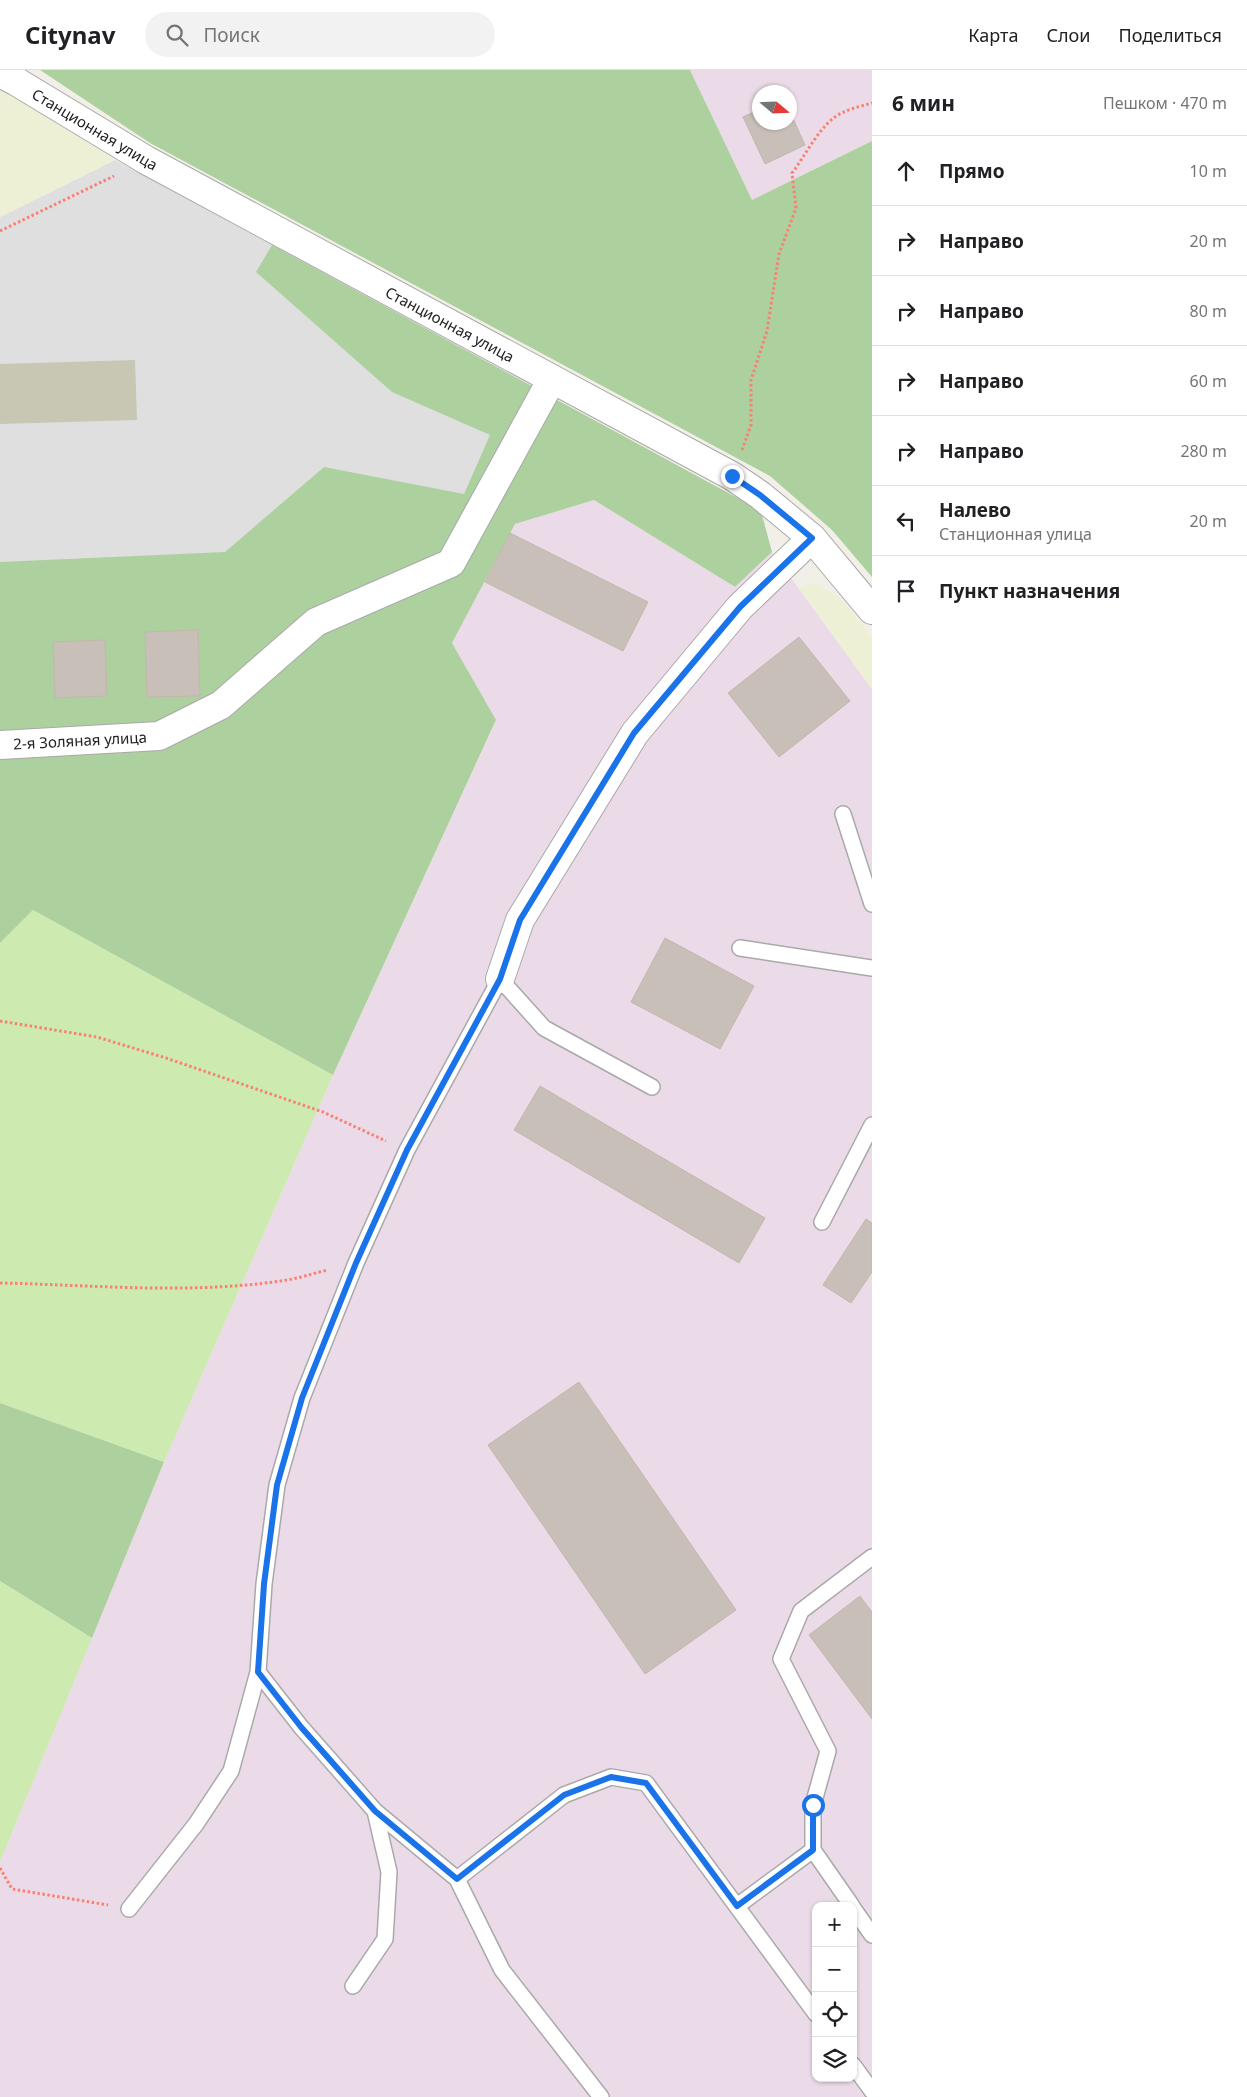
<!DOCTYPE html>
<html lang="ru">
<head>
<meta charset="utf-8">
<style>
  body { margin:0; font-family:"Noto Sans",sans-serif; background:#f2f2f2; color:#202124 }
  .controls { position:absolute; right:15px; bottom:15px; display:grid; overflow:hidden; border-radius:10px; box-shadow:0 1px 4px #0004 }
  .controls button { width:45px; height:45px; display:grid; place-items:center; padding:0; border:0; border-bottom:1px solid #e0e0e0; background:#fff; color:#202124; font:25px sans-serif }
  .compass { position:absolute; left:752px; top:15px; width:45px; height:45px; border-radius:50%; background:#fff; box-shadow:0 1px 4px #0004; rotate:109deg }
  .stop { position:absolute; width:15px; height:15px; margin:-11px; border:4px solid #1a73e8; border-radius:50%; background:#fff }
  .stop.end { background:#1a73e8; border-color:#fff; box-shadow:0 1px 5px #0008 }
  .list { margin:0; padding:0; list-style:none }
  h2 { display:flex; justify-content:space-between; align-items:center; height:65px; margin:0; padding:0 20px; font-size:21px }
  h2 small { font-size:16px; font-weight:400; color:#757577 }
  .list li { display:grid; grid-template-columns:32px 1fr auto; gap:15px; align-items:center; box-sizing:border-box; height:70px; padding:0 20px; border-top:1px solid #e0e0e0 }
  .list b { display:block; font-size:19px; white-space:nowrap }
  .list p { margin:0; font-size:16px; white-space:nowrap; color:#757577 }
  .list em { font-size:16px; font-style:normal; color:#757577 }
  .icon { flex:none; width:28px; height:28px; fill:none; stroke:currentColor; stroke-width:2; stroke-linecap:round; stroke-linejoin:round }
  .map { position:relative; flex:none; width:872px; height:2027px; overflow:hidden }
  header { display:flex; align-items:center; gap:30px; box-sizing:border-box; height:70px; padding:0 25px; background:#fff; border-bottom:1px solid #e0e0e0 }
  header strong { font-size:24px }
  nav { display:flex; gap:28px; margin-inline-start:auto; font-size:18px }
  .search { width:350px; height:45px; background:#f2f2f2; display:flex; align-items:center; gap:12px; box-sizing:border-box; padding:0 18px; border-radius:28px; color:#757577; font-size:19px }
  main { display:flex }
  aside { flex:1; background:#fff }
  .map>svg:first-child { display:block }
  .residential { fill:#e0dfdf }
  .industrial { fill:#ebdbe8; fill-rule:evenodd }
  .construction { fill:#c7c7b4 }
  .farmland { fill:#eef0d5 }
  .grass { fill:#cdebb0 }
  .forest { fill:#add19e }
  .building { fill:#c7bfb8; stroke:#c4b6ab }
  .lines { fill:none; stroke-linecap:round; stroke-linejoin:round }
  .lane-casing { stroke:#a9a9a9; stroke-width:18 }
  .street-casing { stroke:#a9a9a9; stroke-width:30 }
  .path { stroke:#fa8072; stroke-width:3; stroke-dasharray:2.5 2.5; stroke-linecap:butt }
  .lane { stroke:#fff; stroke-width:15 }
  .street { stroke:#fff; stroke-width:28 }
  .route { stroke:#1a73e8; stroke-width:6 }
  .labels { text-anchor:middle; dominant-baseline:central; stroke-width:5; stroke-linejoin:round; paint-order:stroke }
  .street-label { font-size:15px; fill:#222; stroke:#fff }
</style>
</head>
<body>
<header>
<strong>Citynav</strong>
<div class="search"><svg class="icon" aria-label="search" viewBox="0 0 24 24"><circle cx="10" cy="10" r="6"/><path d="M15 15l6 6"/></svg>Поиск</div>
<nav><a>Карта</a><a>Слои</a><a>Поделиться</a></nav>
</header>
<main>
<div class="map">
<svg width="872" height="2027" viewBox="0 0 872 2027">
  <rect width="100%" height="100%" fill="#f2efe9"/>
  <!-- residential -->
  <path class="residential" d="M 115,90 L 557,329 L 489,495 L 0,694 L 0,147 Z"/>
  <!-- industrial -->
  <path class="industrial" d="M 690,0 L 872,0 L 872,71 L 752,130 ZM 760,22 L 790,22 L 790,52 L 760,52 Z
    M 594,430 L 735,517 L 772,482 L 872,619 L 872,2027 L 0,2027 L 0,1792 L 164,1392 L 333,1005 L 496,651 L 452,573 L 515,454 ZM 816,1836 L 853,1836 L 853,2008 L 816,2008 Z"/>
  <!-- construction -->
  <path class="construction" d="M 135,290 L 137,350 L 0,354 L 0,294 Z"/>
  <!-- farmland -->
  <path class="farmland" d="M 0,19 L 11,25 L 115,90 L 0,147 Z
    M 814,513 L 841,529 L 872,567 L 872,619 L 799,518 Z"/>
  <!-- grass -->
  <path class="grass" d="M 33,840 L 333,1005 L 164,1392 L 0,1333 L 0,873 Z
    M 0,1511 L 92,1568 L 0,1792 Z"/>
  <!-- forest -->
  <path class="forest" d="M 40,0 L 690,0 L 752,130 L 872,71 L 872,507 L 832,460 L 770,406 L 150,73 Z
    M 272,175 L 745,432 L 762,445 L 772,482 L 735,517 L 594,430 L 515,454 L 452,573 L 496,650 L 333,1005 L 33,840 L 0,873 L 0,492 L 225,482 L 324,397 L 464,424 L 490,365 L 392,322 L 256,202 Z
    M 0,1333 L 164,1392 L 92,1568 L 0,1511 Z"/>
  <!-- building -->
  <path class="building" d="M 760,39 L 760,52 L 790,52 L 790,42 L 805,75 L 765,94 L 743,47 Z
    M 510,463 L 648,532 L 623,581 L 485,512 Z
    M 198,560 L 200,626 L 147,627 L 145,562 Z
    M 799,567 L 850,631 L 779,687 L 728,623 Z
    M 105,570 L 107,626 L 55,628 L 53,572 Z
    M 665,868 L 754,916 L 720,979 L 631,932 Z
    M 540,1016 L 765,1148 L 739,1193 L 514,1060 Z
    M 866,1149 L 872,1153 L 872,1202 L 851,1233 L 823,1215 Z
    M 579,1312 L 736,1540 L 645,1604 L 488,1375 Z
    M 860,1526 L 872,1542 L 872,1649 L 809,1565 Z"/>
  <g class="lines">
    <defs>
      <path id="lane" d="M 843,744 L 872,834
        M 740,878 L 872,898
        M 822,1152 L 872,1055
        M 258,1602 L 301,1657 L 375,1741 L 457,1809 L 564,1725 L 611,1707 L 646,1713 L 816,1944
        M 813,1780 L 852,1836
        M 457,1809 L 502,1900 L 601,2027
        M 737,1836 L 813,1780 L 813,1735 L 828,1681 L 781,1589 L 801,1541 L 872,1487
        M 853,1838 L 872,1865
        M 129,1839 L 196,1754 L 231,1701 L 258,1602 L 264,1514 L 277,1415 L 302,1328 L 356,1193 L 407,1080 L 500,909 L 544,958 L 652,1017
        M 353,1916 L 385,1869 L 389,1802 L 375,1741
        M 853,1995 L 872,2021"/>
      <path id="street" d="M 0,3 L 17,12 L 146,90 L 732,406 L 760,425 L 812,468 L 872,540
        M 0,675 L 159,666 L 221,635 L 316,552 L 451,493 L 552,309
        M 500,909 L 520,850 L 635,663 L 740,537 L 812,468"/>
    </defs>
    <!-- lane casing -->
    <use href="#lane" class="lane-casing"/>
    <!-- street casing -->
    <use href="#street" class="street-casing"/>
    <!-- path -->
    <path class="path" d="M 0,161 L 114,106
      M 742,380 L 751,355 L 751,310 L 767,261 L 779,184 L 796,138 L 792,103 C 806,85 822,51 842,43 C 851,38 862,36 872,33
      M 0,951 L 97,967 L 166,988 L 323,1042 L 386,1071
      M 0,1213 C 96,1215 192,1225 287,1210 C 300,1208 314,1203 328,1200
      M 0,1798 L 12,1819 L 108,1835"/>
    <!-- lane -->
    <use href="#lane" class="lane"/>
    <!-- street -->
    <use href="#street" class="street"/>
  </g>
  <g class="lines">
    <!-- route -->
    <path class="route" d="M 732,406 L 760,425 L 812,468 L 740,537 L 634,663 L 520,850 L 500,909 L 407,1080 L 356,1193 L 302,1328 L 277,1415 L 264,1514 L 258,1602 L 301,1657 L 375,1741 L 457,1809 L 564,1725 L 611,1707 L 646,1713 L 737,1836 L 813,1780 L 813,1735"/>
  </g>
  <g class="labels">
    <!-- street labels -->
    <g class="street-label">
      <text transform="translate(95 59) rotate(31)">Станционная улица</text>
      <text transform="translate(450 254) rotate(28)">Станционная улица</text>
      <text transform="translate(80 670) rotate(-3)">2-я Золяная улица</text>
    </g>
  </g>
</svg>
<div class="controls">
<button>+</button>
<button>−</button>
<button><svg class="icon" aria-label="locate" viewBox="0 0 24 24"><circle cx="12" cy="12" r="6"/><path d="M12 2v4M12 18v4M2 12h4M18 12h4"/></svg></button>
<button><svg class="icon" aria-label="layers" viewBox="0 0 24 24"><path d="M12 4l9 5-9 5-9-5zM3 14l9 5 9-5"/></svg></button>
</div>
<svg class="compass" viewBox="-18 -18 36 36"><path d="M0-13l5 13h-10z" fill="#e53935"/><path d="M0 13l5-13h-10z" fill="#757577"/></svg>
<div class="stop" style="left:813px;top:1735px"></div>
<div class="stop end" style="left:732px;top:406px"></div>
</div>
<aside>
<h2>6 мин<small>Пешком · 470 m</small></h2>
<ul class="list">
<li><svg class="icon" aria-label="ahead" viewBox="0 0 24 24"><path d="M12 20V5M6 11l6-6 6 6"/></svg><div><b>Прямо</b></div><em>10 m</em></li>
<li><svg class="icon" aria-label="right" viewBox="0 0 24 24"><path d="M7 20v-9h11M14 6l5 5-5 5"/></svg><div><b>Направо</b></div><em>20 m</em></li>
<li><svg class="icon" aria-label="right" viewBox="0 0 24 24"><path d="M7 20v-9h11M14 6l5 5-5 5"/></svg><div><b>Направо</b></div><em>80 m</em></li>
<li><svg class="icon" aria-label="right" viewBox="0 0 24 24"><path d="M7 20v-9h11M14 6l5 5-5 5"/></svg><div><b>Направо</b></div><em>60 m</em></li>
<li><svg class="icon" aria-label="right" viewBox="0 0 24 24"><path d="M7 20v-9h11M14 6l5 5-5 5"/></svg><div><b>Направо</b></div><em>280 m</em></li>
<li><svg class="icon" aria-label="left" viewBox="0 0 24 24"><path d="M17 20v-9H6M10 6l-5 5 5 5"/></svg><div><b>Налево</b><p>Станционная улица</p></div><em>20 m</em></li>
<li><svg class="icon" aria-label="arrive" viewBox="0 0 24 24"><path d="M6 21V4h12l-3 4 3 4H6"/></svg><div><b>Пункт назначения</b></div></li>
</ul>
</aside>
</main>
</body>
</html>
